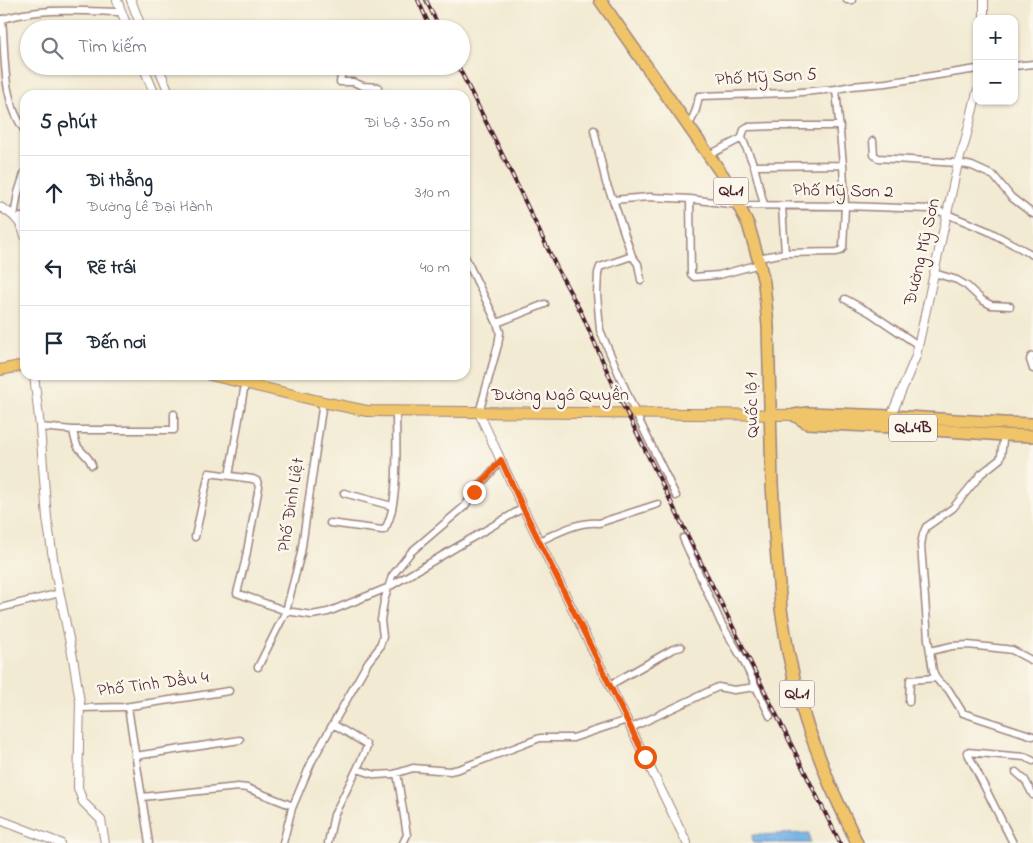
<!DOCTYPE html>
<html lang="vi">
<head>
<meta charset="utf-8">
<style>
  body { margin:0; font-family:"Indie Flower",sans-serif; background:#f2f2f3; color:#1f2937 }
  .controls { position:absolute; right:15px; top:15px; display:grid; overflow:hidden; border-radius:10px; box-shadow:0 1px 4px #0004 }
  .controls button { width:45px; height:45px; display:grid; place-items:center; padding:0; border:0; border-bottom:1px solid #e0e1e3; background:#fff; color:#1f2937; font:25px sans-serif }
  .stop { position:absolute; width:15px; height:15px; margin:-11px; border:4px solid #ea580c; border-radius:50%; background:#fff }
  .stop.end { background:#ea580c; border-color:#fff; box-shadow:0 1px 5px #0008 }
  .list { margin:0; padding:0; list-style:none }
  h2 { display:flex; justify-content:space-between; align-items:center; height:65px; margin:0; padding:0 20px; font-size:21px }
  h2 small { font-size:16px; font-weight:400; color:#747a83 }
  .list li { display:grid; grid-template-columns:32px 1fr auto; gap:15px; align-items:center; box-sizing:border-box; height:75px; padding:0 20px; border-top:1px solid #e0e1e3 }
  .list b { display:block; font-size:19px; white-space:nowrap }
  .list p { margin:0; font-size:16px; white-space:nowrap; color:#747a83 }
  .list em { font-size:16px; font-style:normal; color:#747a83 }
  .icon { flex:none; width:28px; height:28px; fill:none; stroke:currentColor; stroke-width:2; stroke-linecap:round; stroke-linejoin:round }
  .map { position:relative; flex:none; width:1033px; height:843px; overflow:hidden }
  .search { position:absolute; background:#fff; box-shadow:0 1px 4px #0004; left:20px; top:20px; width:450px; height:55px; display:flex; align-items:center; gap:12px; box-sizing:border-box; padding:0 18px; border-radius:28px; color:#747a83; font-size:19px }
  .panel { position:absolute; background:#fff; box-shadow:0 1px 4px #0004; left:20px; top:90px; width:450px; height:290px; border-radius:15px }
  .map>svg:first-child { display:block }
  .water { fill:#71b1e5; stroke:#5e6888 }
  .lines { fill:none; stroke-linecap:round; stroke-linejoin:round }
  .minor-casing { stroke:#9e847e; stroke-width:9 }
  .tertiary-casing { stroke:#9e847e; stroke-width:10 }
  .primary-casing { stroke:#9e847e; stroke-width:12 }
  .trunk-casing { stroke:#9e847e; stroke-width:14 }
  .minor { stroke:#fff; stroke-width:6 }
  .tertiary { stroke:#fff; stroke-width:8 }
  .primary { stroke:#f0c469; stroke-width:10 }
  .trunk { stroke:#f0c469; stroke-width:11 }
  .rail-casing { stroke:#4a1f2b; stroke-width:4 }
  .rail { stroke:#fbf7ec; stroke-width:2; stroke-dasharray:5.5; stroke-linecap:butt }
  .route { stroke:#ea580c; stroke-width:6 }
  .labels { text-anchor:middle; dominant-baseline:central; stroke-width:5; stroke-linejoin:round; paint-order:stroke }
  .shield { fill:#fbf7ec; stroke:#7f6065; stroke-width:1 }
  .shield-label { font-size:16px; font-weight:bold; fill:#4a1f2b }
  .street-label { font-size:18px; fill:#4a1f2b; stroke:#fbf7ec }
</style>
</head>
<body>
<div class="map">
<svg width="1033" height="843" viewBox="0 0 1033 843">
  <rect width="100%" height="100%" fill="#fbf7ec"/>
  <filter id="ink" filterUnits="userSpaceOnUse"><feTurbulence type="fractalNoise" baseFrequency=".02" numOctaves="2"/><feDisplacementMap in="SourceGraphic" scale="10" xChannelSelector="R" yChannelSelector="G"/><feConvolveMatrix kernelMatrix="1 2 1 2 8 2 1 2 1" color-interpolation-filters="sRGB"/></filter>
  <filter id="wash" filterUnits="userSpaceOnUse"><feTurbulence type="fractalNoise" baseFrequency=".0096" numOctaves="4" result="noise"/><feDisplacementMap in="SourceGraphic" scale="20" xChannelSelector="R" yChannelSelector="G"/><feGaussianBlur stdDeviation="1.12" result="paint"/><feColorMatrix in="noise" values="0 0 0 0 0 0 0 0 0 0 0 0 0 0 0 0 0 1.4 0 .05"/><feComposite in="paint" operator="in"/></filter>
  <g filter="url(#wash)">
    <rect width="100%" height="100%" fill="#f2ead2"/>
    <!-- water -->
    <path class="water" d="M 809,833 L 810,843 L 753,843 L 752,835 Z"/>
  </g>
  <g filter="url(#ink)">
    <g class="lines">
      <defs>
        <path id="minor" d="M 847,0 L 852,0
          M 2,19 C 6,57 1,98 25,131
          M 0,20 C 39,7 81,11 121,12
          M 347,29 L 347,27
          M 343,66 L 340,82 L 353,82 L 363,86 L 378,87
          M 1014,66 L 1033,64
          M 688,126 C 695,116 697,107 699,96 L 790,93 L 836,89 L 852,86 L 886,83 L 977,69
          M 594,130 L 606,183 L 613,200 L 632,256 L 638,264 L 641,280
          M 742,138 C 743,133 743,129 747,127 L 776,126 L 840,126
          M 742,138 L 754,166 L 764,205
          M 873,141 L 874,155 L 878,158 L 958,163 L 972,166 L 994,176 L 1011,197 L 1033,214
          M 709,155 L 742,138
          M 754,166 L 843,165
          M 690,199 L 691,274 L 694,277 L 719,275 L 760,264
          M 613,200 L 649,197 L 690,199 L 738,205 L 845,206 L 930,209 L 937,210 L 988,231 L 1033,255
          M 782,206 L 785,253
          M 14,216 L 18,193 L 25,171
          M 17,220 L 20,217 L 25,217
          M 632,256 L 600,267 L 598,273 L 597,294 L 600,330 L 636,414 L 676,496
          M 465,257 L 497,323 L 500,332 L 498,345 L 479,413
          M 758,258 L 785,253 L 836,252 L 840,251 L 843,248 L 845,206 L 843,165 L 836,89
          M 934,273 L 957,280 L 967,286 L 982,300 L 991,305 L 1010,306
          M 845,299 L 869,312 L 918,345
          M 497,323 L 545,304
          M 1033,356 L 1031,357 L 1030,360 L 1033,369
          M 40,427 L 73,430 L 174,430 L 174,414
          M 73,430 C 74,436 75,442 78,447 C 84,455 88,455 92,465
          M 1004,433 L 1001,456 L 1000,459 L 981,474 L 953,508 L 926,527 L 923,534 L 921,545 L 928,639 L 933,671 L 936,678 L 940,683 L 948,689 L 963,713 L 1033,736
          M 229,476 L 245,384
          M 344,493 L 392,506
          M 330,523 L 382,530 L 384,530 C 400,509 396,439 396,412
          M 195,537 L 209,473 L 253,479 L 257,481 L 259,487 L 245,562 L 237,593 L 286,611 L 312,615 L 328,612 L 387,588 L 523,508
          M 683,538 L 721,623 L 743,660 L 770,716
          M 539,541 C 558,533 578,521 599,523 L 658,504
          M 0,608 L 60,593
          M 930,651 L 952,646 L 968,645 L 1005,649 L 1012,650 L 1033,661
          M 258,667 L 286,611 L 301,553 L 323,402
          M 610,685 L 673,649 L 681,647
          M 909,702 L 910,680 L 936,678
          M 128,707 L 149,843
          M 80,708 L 124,707 L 229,691
          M 333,724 L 366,744 L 367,747 L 357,769 L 376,775 L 394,774 L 413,768 L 450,771 L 459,769 L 540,738 L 573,738 L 627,720
          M 631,728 L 718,687 L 734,690 L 756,687
          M 967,752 L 1013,843
          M 967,752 L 1025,757 L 1033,761
          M 135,756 L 240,740
          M 1016,772 L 1025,780 L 1033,795
          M 397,773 L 407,835 L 403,843
          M 142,797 L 238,787 L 247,788 L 293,806
          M 283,843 L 292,808 L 312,761 L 368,662 L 379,648 L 383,637 L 381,620 L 384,601 L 392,576 L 411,552 L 465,506 L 474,492 L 501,461
          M 328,843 L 334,815 L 357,769"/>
        <path id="tertiary" d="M 117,0 L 128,29
          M 131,0 L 142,29
          M 984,0 L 984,19
          M 143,66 L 155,95
          M 158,66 L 170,95
          M 0,207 C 13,214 21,221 25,236
          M 34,375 L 40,427 L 47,518 L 55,571 L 73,658 L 80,702 L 78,788 L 83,802 L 101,820 L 105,843
          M 479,413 L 523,508 L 687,843
          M 891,416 L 916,356 L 958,163 L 965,142 L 977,92
          M 0,820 L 60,843"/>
        <path id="primary" d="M 0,370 L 25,365
          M 210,375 L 323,402 L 367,411 L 794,415"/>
        <path id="trunk" d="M 600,0 L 724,177 L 748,224 L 758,258 L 764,283 L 768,326 L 772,483 L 775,535 L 781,609 L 788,652 L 797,691 L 806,722 L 830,785 L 857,843
          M 794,415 L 807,423 L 891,427 L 1004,435 L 1033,436
          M 794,415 L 808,413 L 891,416 L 1003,423 L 1033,424"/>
      </defs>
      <!-- minor casing -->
      <use href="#minor" class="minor-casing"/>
      <!-- tertiary casing -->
      <use href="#tertiary" class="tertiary-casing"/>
      <!-- primary casing -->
      <use href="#primary" class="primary-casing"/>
      <!-- trunk casing -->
      <use href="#trunk" class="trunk-casing"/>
      <!-- minor -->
      <use href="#minor" class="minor"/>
      <!-- tertiary -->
      <use href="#tertiary" class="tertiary"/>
      <!-- primary -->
      <use href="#primary" class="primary"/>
      <!-- trunk -->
      <use href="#trunk" class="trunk"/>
      <defs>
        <path id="rail" d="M 418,0 L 431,29
          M 426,0 L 440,29
          M 458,66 L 508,166 L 558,270 L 581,312 L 616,391 L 840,843"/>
      </defs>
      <!-- rail casing -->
      <use href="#rail" class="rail-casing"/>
      <!-- rail -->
      <use href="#rail" class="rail"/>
    </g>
  </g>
  <g class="lines" filter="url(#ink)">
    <!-- route -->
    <path class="route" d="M 474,492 L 501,460 L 523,508 L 645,757"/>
  </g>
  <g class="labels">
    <!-- shield labels -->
    <g class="shield">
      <rect x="713.5" y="177.5" width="35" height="27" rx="4"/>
      <rect x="889" y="414.5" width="48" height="27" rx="4"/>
      <rect x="779.5" y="680.5" width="35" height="27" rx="4"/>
    </g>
    <g class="shield-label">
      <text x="731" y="191">QL.1</text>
      <text x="913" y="428">QL.4B</text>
      <text x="797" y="694">QL.1</text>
    </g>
    <!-- street labels -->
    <g class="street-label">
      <text transform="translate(766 78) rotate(-3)">Phố Mỹ Sơn 5</text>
      <text transform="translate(843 192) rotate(1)">Phố Mỹ Sơn 2</text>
      <text transform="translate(923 252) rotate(-77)">Đường Mỹ Sơn</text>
      <text x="560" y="396">Đường Ngô Quyền</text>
      <text transform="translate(753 405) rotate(-91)">Quốc lộ 1</text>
      <text transform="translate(292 505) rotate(-81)">Phố Đinh Liệt</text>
      <text transform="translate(153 685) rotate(-7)">Phố Tinh Dầu 4</text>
    </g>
  </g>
</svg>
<div class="controls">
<button>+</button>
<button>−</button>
</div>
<div class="stop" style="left:645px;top:757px"></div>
<div class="stop end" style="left:474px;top:492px"></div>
<div class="search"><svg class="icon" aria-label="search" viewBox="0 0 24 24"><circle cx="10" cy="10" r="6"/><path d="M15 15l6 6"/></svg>Tìm kiếm</div>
<section class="panel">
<h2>5 phút<small>Đi bộ · 350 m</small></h2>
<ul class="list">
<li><svg class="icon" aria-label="ahead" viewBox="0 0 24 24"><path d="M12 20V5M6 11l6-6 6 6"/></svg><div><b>Đi thẳng</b><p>Đường Lê Đại Hành</p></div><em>310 m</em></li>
<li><svg class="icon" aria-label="left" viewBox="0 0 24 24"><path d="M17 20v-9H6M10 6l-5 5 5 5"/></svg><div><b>Rẽ trái</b></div><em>40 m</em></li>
<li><svg class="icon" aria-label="arrive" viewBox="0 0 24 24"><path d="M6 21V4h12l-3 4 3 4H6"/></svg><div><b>Đến nơi</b></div></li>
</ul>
</section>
</div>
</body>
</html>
